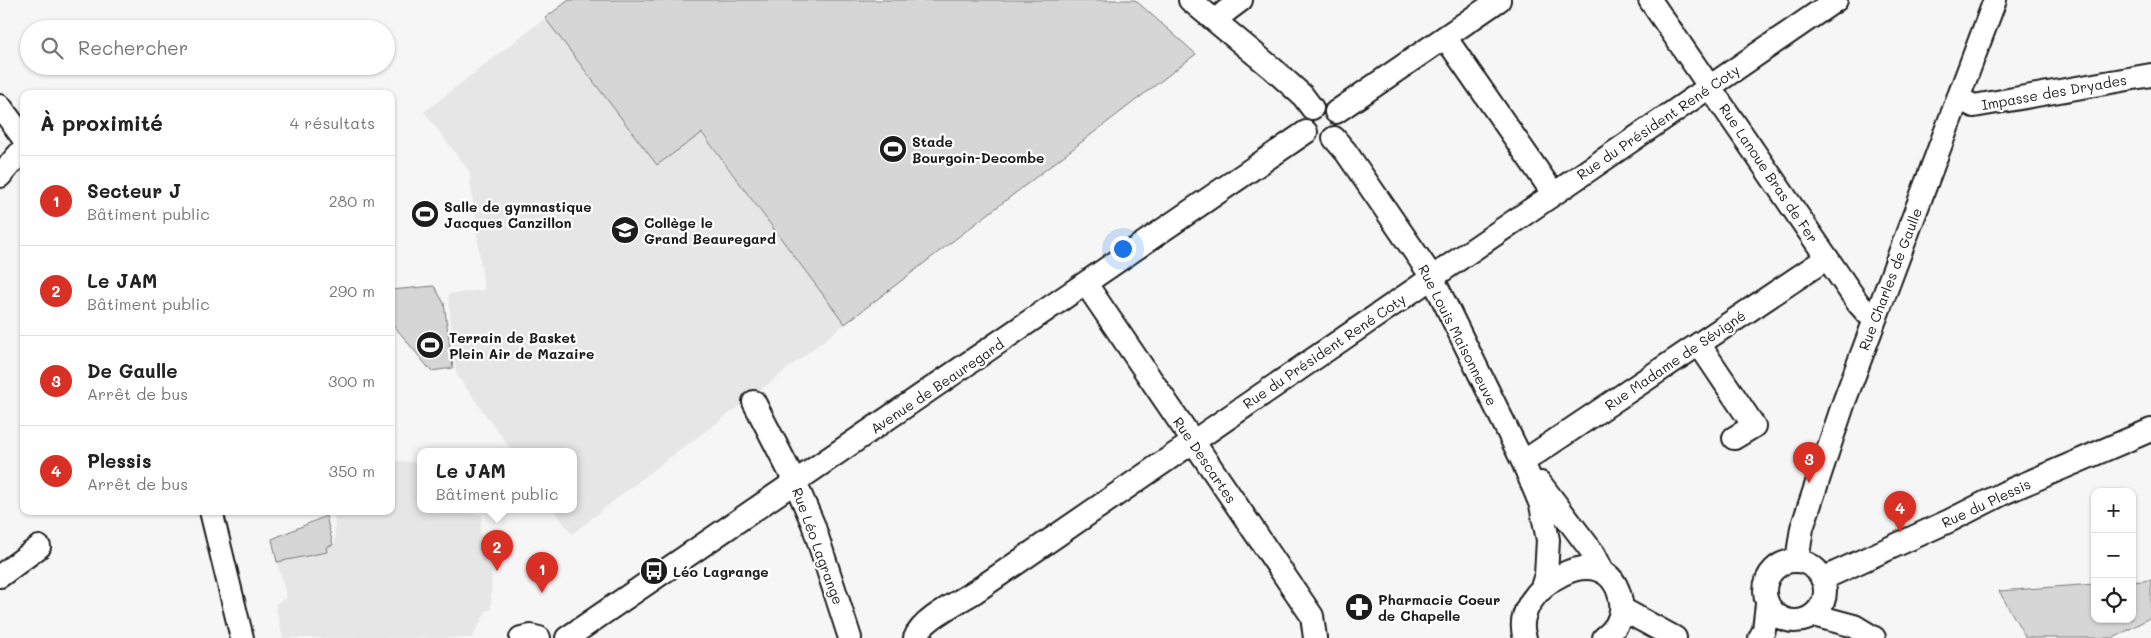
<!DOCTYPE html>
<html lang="fr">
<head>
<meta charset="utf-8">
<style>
  body { margin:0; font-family:Mali,sans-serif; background:#f2f2f2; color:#222 }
  .controls { position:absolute; right:15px; bottom:15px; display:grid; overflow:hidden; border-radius:10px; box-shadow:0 1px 4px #0004 }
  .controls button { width:45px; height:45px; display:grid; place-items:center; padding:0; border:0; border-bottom:1px solid #e0e0e0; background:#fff; color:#222; font:25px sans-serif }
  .you { position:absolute; left:1122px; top:248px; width:18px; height:18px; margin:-12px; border:4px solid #fff; border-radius:50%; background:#1a73e8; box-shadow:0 0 0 8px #1a73e833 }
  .badge { display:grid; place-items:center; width:32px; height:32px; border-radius:50%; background:#d93025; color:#fff; font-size:16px; font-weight:700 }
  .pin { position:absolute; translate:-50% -41px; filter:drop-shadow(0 1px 2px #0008) }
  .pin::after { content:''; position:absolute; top:26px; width:18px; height:15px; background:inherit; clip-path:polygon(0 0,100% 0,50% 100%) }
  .popup { position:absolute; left:417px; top:448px; width:160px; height:65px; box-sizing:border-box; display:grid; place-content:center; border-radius:10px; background:#fff; filter:drop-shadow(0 1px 4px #0005); font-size:16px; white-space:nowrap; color:#767676 }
  .popup b { font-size:19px; color:#222 }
  .popup::after { content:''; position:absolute; left:50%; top:100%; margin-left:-10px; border:10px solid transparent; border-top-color:#fff }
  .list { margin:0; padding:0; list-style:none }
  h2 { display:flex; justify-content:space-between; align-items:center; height:65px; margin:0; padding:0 20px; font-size:21px }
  h2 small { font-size:16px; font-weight:400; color:#767676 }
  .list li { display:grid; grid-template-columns:32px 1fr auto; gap:15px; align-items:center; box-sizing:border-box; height:90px; padding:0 20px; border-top:1px solid #e0e0e0 }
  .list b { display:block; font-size:19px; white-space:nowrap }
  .list p { margin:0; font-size:16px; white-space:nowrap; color:#767676 }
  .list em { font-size:16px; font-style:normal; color:#767676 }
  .icon { flex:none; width:28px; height:28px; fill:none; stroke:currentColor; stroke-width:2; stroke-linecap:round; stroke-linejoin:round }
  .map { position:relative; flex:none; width:2151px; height:638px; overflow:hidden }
  .search { position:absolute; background:#fff; box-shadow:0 1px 4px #0004; left:20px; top:20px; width:375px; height:55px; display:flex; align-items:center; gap:12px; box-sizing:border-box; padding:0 18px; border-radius:28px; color:#767676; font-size:19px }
  .panel { position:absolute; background:#fff; box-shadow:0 1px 4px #0004; left:20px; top:90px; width:375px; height:425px; border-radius:10px }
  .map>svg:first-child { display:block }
  .built { fill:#e6e6e6 }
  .green { fill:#d6d6d6; stroke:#797979 }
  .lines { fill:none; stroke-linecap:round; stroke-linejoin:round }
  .minor-casing { stroke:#1c1c1c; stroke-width:26 }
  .minor { stroke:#fff; stroke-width:22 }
  .labels { text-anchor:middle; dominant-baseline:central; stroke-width:4.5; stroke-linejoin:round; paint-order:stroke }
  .street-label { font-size:14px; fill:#1c1c1c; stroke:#fff }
  .poi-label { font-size:14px; font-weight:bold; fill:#1c1c1c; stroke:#fff; text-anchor:start }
</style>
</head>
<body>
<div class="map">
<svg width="2151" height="638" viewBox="0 0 2151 638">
  <rect width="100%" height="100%" fill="#f6f6f6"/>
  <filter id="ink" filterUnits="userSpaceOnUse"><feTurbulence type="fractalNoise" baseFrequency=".02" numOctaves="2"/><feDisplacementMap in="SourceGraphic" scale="10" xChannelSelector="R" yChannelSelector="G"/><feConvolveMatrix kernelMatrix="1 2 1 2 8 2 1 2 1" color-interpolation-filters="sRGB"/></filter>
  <g filter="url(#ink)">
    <!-- built -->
    <path class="built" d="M 545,18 L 656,164 L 701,133 L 845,324 L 758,392 L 644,477 L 572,534 L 554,510 L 573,510 L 573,452 L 513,452 L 456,374 L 448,294 L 484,290 L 469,171 L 424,112 Z
      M 391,460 L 421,463 L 421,510 L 434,510 L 434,513 L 482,514 L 480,535 L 492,535 L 491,610 L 487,610 L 472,638 L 283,638 L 275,604 L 287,598 L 277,562 L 327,552 L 326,547 L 335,544 L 334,511 L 391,511 Z"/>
    <!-- green -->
    <path class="green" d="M 569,0 L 1135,0 L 1196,54 L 845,324 L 702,133 L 657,165 L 545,18 Z
      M 434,286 L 444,303 L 453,368 L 431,371 L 391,322 L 391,290 Z
      M 326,516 L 333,545 L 326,547 L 327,552 L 277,562 L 272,539 Z
      M 2151,580 L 2151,617 L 2114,638 L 2026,638 L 1999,591 L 2095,584 L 2095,619 L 2132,619 L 2132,582 Z"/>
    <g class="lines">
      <defs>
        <path id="minor" d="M 1190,0 L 1273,69 L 1303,96 L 1312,108
          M 1650,0 L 1858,303 L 1867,313 L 1875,317
          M 1217,21 L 1225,12 L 1241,0
          M 1445,37 L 1553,193
          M 1958,98 L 1974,106 L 2151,75
          M 0,106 L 24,139
          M 1336,112 L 1499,0
          M 1334,138 L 1346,152 L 1432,277 L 1523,462 L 1541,505 L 1548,540 L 1546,575 L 1541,590
          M 0,176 L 24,148
          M 1086,284 L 1312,616 L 1315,638
          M 1699,344 L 1754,426 L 1734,438
          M 754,402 L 795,482 L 813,524 L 850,638
          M 1523,462 L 1827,258
          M 1540,483 L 1594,554 L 1603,572
          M 211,511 L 242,638
          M 1797,561 L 1802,528 L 1844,402 L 1995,0
          M1765 591a30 30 0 1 1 60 0a30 30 0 1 1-60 0Z
          M 0,576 L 39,547
          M 1822,579 L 1949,521 L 2006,492 L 2151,430
          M 1622,609 L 1675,638
          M 1813,615 L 1854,626 L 1874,638
          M 521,638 L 531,636 L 539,638
          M 567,638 L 1306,132
          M 915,638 C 922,619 959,602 976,591 L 1836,0
          M 1525,638 C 1507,590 1609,529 1621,602 C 1623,617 1616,629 1604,638
          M 1760,638 L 1764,630 L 1767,604"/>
      </defs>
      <!-- minor casing -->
      <use href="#minor" class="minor-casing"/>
      <!-- minor -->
      <use href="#minor" class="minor"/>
    </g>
  </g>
  <!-- icons -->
  <defs>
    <symbol id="stadium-disc" viewBox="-11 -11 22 22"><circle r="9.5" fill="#1c1c1c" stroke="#fff"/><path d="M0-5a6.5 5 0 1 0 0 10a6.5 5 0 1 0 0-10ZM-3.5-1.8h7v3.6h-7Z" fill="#fff"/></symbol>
    <symbol id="school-disc" viewBox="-11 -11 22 22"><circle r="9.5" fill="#1c1c1c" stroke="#fff"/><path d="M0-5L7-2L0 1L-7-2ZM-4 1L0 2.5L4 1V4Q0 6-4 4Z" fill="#fff"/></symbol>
    <symbol id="bus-disc" viewBox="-11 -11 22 22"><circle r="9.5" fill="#1c1c1c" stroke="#fff"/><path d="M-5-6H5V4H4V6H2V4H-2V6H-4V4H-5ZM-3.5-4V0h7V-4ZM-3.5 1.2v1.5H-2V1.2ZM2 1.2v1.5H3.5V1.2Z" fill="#fff"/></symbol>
    <symbol id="pharmacy-disc" viewBox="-11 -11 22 22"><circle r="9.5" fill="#1c1c1c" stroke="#fff"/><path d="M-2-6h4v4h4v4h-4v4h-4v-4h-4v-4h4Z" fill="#fff"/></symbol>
  </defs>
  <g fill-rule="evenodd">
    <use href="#stadium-disc" x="877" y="133" width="32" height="32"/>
    <use href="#stadium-disc" x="409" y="198" width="32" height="32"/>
    <use href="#school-disc" x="609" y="214" width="32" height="32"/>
    <use href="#stadium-disc" x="414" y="329" width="32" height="32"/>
    <use href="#bus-disc" x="638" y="555" width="32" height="32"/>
    <use href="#pharmacy-disc" x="1343" y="591" width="32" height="32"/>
  </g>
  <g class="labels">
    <!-- street labels -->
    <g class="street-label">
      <text transform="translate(2054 92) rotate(-10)">Impasse des Dryades</text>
      <text transform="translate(1658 122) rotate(-34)">Rue du Président René Coty</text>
      <text transform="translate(1769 173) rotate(56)">Rue Lanoue Bras de Fer</text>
      <text transform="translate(1890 279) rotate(-69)">Rue Charles de Gaulle</text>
      <text transform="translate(1458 335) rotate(63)">Rue Louis Maisonneuve</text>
      <text transform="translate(1324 351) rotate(-34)">Rue du Président René Coty</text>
      <text transform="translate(1675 360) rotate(-34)">Rue Madame de Sévigné</text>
      <text transform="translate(937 386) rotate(-34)">Avenue de Beauregard</text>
      <text transform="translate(1205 460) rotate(56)">Rue Descartes</text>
      <text transform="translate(1986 503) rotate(-25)">Rue du Plessis</text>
      <text transform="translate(818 546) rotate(70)">Rue Léo Lagrange</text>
    </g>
    <!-- poi labels -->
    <g class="poi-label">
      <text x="912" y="141">Stade<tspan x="912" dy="16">Bourgoin-Decombe</tspan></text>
      <text x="444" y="206">Salle de gymnastique<tspan x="444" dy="16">Jacques Canzillon</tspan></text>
      <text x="644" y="222">Collège le<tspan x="644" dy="16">Grand Beauregard</tspan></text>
      <text x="449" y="337">Terrain de Basket<tspan x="449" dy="16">Plein Air de Mazaire</tspan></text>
      <text x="673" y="571">Léo Lagrange</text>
      <text x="1378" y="599">Pharmacie Coeur<tspan x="1378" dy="16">de Chapelle</tspan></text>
    </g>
  </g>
</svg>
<div class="controls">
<button>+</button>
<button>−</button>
<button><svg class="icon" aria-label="locate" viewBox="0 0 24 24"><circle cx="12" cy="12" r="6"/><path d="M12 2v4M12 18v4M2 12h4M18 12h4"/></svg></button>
</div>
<div class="you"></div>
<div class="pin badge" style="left:542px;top:593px">1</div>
<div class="pin badge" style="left:497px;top:571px">2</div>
<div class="popup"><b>Le JAM</b>Bâtiment public</div>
<div class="pin badge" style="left:1809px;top:483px">3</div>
<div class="pin badge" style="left:1900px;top:532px">4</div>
<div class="search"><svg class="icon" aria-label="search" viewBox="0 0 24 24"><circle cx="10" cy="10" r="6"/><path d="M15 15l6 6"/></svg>Rechercher</div>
<section class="panel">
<h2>À proximité<small>4 résultats</small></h2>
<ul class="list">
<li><span class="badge">1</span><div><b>Secteur J</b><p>Bâtiment public</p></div><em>280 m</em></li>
<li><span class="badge">2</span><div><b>Le JAM</b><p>Bâtiment public</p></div><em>290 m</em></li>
<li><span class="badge">3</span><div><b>De Gaulle</b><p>Arrêt de bus</p></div><em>300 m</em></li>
<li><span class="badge">4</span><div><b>Plessis</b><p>Arrêt de bus</p></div><em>350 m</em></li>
</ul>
</section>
</div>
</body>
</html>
